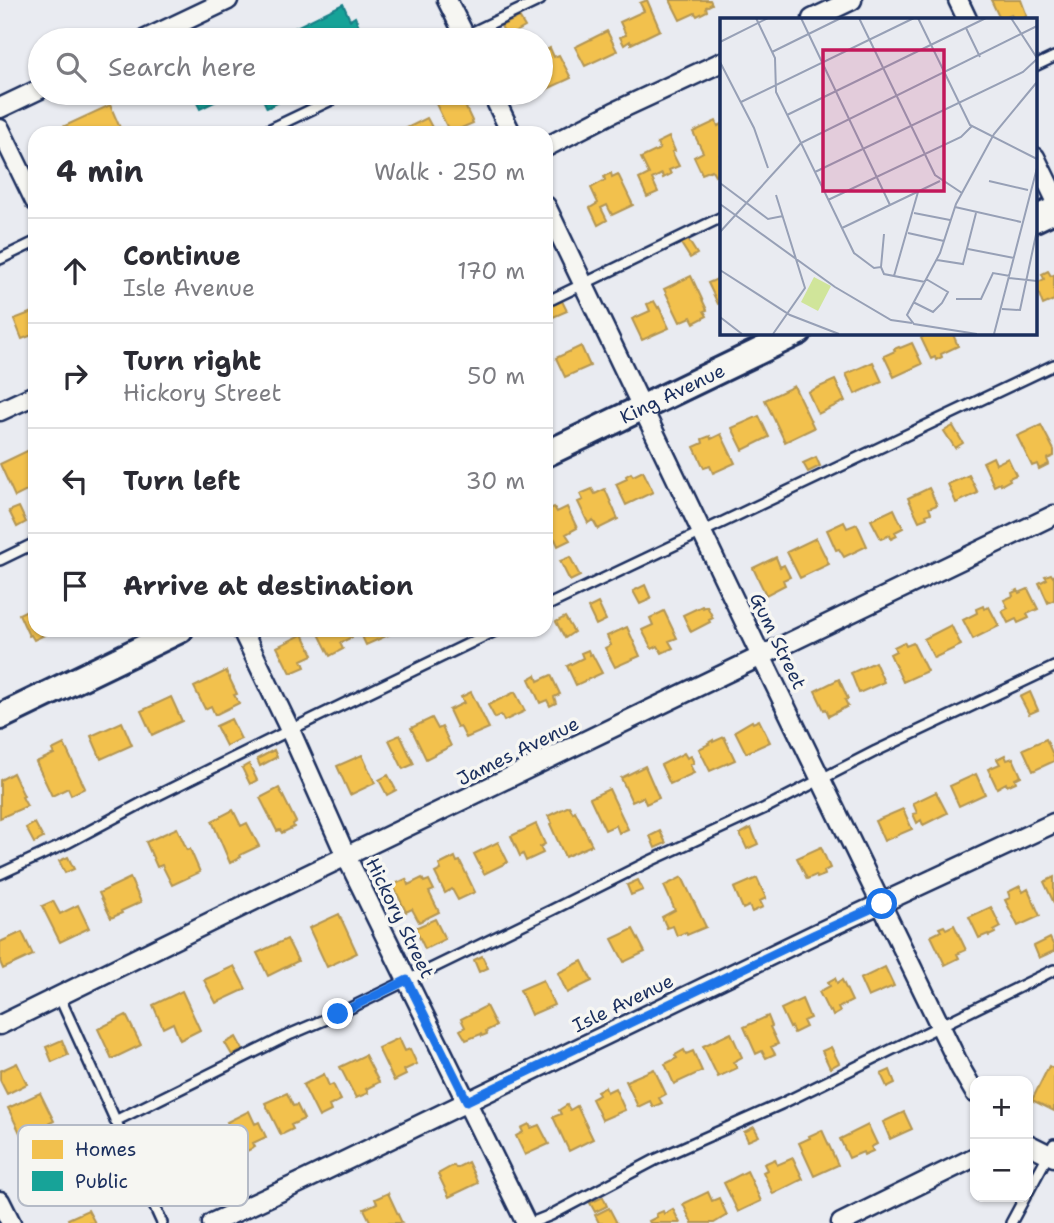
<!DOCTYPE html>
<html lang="en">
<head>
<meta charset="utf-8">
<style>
  body { margin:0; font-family:"Shantell Sans",sans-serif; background:#f7f7f7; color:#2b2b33 }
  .controls { position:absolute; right:21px; bottom:21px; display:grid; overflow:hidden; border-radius:14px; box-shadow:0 2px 5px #0004 }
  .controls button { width:63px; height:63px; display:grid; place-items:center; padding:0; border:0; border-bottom:2px solid #e1e1e2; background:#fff; color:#2b2b33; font:35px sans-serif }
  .stop { position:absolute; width:21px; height:21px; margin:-16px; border:5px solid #1a73e8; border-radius:50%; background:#fff }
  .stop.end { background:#1a73e8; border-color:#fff; box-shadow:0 2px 7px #0008 }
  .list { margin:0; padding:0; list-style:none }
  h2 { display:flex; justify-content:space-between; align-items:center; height:91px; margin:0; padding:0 28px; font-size:30px }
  h2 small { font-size:23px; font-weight:400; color:#7c7c81 }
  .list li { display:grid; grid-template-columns:46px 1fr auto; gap:21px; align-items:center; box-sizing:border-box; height:105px; padding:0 28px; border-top:2px solid #e1e1e2 }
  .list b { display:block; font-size:26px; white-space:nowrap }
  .list p { margin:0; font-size:23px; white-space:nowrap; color:#7c7c81 }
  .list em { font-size:23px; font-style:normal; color:#7c7c81 }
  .icon { flex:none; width:38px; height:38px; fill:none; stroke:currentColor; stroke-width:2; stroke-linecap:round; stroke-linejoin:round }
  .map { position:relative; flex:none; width:1054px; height:1223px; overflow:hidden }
  .search { position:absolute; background:#fff; box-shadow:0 2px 5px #0004; left:28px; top:28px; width:525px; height:77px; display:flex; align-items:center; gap:18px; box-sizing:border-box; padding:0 24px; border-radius:38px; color:#7c7c81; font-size:26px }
  .panel { position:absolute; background:#fff; box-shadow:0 2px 5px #0004; left:28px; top:126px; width:525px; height:511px; border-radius:21px }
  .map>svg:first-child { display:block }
  .homes { fill:#f2c14e; stroke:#b29553; stroke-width:2 }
  .public { fill:#17a398; stroke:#188087; stroke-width:2 }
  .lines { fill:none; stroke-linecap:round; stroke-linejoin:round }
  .lane-casing { stroke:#1b2f5e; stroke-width:14 }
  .street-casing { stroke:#1b2f5e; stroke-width:23 }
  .secondary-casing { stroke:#1b2f5e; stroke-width:30 }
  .lane { stroke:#f6f6f2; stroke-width:9 }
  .street { stroke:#f6f6f2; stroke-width:18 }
  .secondary { stroke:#f6f6f2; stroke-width:24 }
  .route { stroke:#1a73e8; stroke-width:9 }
  .labels { text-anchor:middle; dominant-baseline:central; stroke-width:7; stroke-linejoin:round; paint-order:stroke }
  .street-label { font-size:19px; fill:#1b2f5e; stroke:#f6f6f2 }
  .inset-road { fill:none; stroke:#97a0b6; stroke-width:2 }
  .view { fill:#c2185b; fill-opacity:0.15; stroke:#c2185b; stroke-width:3.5 }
  .inset-edge { fill:none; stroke:#1b2f5e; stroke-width:3.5 }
  .key { fill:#f6f6f2; stroke:#b4bac6; stroke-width:2 }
  .key-label { font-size:19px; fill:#1b2f5e }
</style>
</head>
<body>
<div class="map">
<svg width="1054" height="1223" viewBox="0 0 1054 1223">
  <rect width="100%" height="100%" fill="#e9ebf1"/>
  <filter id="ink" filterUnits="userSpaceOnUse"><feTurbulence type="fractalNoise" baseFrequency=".0143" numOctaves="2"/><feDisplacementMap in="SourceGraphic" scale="14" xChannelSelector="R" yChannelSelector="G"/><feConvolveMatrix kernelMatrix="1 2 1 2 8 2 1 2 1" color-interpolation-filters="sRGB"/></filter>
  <g filter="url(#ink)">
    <!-- homes -->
    <path class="homes" d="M 647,0 L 660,30 L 631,44 L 630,41 L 624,45 L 620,37 L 626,35 L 620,22 L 644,11 L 640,3 Z
      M 670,0 L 710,0 L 712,4 L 706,7 L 707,11 L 697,16 L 695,13 L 680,20 Z
      M 991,0 L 1021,0 L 1027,16 L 1020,19 L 1013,19 L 1011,14 L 1000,19 Z
      M 519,17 L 525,27 L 507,37 L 501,26 Z
      M 607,31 L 617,51 L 585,66 L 575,47 Z
      M 550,48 L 554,57 L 559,55 L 571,78 L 541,92 L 541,53 Z
      M 458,93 L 463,102 L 465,101 L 468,107 L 466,108 L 473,123 L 450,133 L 436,104 Z
      M 110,105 L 121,130 L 115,133 L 57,133 L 56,130 Z
      M 427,118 L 435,133 L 405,133 L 403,130 Z
      M 716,121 L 718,126 L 722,124 L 722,154 L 720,155 L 722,159 L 722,170 L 715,175 L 712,170 L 702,174 L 694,157 L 703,152 L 693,132 Z
      M 669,137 L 675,151 L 672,152 L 679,166 L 669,170 L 671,174 L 663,178 L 662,174 L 652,179 L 658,192 L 647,197 L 639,179 L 649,174 L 641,158 L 660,149 L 657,143 Z
      M 611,173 L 612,177 L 618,174 L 633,205 L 612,215 L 607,205 L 601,208 L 607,220 L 598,225 L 590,208 L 598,203 L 591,188 L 605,180 L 604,176 Z
      M 687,238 L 697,254 L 690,258 L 680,242 Z
      M 1048,271 L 1051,276 L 1054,275 L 1054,300 L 1043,305 L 1035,284 L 1044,279 L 1042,274 Z
      M 691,276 L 707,310 L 704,311 L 707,316 L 694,323 L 691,317 L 680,322 L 664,289 Z
      M 722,277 L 722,302 L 718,304 L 708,283 Z
      M 562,301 L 567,311 L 551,318 L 546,308 Z
      M 654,301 L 658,308 L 659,307 L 669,328 L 642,340 L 632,319 L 650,311 L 647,304 Z
      M 35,311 L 35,334 L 22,339 L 14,319 Z
      M 930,332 L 952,332 L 958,346 L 941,354 L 942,357 L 936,360 L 935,357 L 931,359 L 921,338 Z
      M 912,343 L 922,364 L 894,377 L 884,356 L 895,351 L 894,349 L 899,347 L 900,348 Z
      M 581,346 L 590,366 L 565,377 L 556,358 Z
      M 873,362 L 882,382 L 855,394 L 846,374 Z
      M 835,380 L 845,401 L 818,414 L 808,392 Z
      M 794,386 L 814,428 L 785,442 L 765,400 Z
      M 759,416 L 769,437 L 743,450 L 732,428 Z
      M 1041,425 L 1054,450 L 1054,456 L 1047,459 L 1049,464 L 1039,469 L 1037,464 L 1032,466 L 1017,436 Z
      M 953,426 L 963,443 L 955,448 L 944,431 Z
      M 721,434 L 735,463 L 713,473 L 710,466 L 704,468 L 694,447 L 703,443 L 702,439 L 710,436 L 711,439 Z
      M 29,450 L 35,463 L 35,487 L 15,497 L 0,464 Z
      M 816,457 L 820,466 L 808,472 L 803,463 Z
      M 993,457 L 996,464 L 1008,458 L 1016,475 L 1009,478 L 1010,480 L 1001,485 L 1000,483 L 994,486 L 983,462 Z
      M 643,471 L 653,492 L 626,505 L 616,484 L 627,479 L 626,476 L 631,473 L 633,476 Z
      M 969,475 L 978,493 L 956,503 L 948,484 Z
      M 929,488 L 937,505 L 929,508 L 931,513 L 926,515 L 927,518 L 919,521 L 908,498 Z
      M 592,489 L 595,494 L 605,489 L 618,519 L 598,529 L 593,520 L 588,523 L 578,502 L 583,500 L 580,494 Z
      M 19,507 L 26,522 L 17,527 L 9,511 Z
      M 554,507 L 557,512 L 567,507 L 577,528 L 566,534 L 570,540 L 558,546 L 555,539 L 551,541 L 546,532 L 546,511 Z
      M 894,509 L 903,528 L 895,532 L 897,536 L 891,539 L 890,535 L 881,539 L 871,520 Z
      M 844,522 L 847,528 L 857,524 L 867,546 L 844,557 L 839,549 L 836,550 L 827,530 Z
      M 816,538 L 829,564 L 800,578 L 787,552 Z
      M 570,557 L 580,576 L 570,581 L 560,561 Z
      M 776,557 L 780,567 L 784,565 L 790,577 L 783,580 L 785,585 L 766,595 L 753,568 Z
      M 1051,574 L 1053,577 L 1054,576 L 1054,600 L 1048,603 L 1039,583 L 1047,579 L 1045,576 Z
      M 645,585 L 651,599 L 640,604 L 633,591 Z
      M 1028,589 L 1038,609 L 1027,614 L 1029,618 L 1018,623 L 1016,619 L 1008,623 L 1002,611 L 1008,608 L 1004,600 L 1013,596 L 1012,593 L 1018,590 L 1019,593 Z
      M 598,603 L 606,620 L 596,625 L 588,608 Z
      M 35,606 L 35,630 L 55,630 L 34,640 L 31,635 L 29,636 L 19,614 Z
      M 702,606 L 703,608 L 707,606 L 713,618 L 709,620 L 710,622 L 691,632 L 683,615 Z
      M 983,606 L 984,609 L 989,607 L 999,626 L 973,639 L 963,620 L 977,613 L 976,609 Z
      M 664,611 L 677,638 L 669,641 L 673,648 L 662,653 L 658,646 L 652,649 L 642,630 L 653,625 L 650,618 Z
      M 565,617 L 574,632 L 565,638 L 556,622 Z
      M 951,625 L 961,645 L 934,658 L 924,639 Z
      M 627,627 L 640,656 L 615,667 L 605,648 L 611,645 L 607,636 Z
      M 317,630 L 349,630 L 352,637 L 340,643 L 343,649 L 330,656 Z
      M 359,630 L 394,630 L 395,632 L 366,645 Z
      M 303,634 L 313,655 L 302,660 L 305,667 L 291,673 L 288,667 L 287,667 L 277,647 Z
      M 904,642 L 906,646 L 913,643 L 927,671 L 903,682 L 890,654 L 896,651 L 894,647 Z
      M 588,650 L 590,655 L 592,654 L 602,673 L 576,685 L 567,666 L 583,658 L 581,653 Z
      M 875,662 L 884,682 L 859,693 L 851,673 Z
      M 226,671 L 237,694 L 234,695 L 239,703 L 215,715 L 211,706 L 205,709 L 194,687 Z
      M 536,675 L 538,681 L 551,675 L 560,694 L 554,697 L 556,703 L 550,706 L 547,700 L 540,703 L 529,679 Z
      M 839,679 L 848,699 L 845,700 L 848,706 L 829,716 L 826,709 L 824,710 L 815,691 Z
      M 471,692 L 489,728 L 466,738 L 460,726 L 457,727 L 449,710 L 464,703 L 461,697 Z
      M 515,692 L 525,711 L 504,721 L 501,715 L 495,718 L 488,705 Z
      M 1030,692 L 1038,710 L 1029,714 L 1020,697 Z
      M 171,697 L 182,721 L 152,735 L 141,711 Z
      M 432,718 L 438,729 L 442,727 L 451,746 L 426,759 L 411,728 Z
      M 231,719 L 241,739 L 226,746 L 216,726 Z
      M 759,720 L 770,742 L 746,753 L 735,731 L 752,721 L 753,723 Z
      M 122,722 L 132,745 L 101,759 L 91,736 Z
      M 400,735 L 414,764 L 403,769 L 389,740 Z
      M 724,737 L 735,760 L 710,771 L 699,749 L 709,744 L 708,743 L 713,740 L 713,742 Z
      M 1046,739 L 1054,757 L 1054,761 L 1033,771 L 1023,749 Z
      M 64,744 L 85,788 L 71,795 L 68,788 L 52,796 L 36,762 L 54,754 L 52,750 Z
      M 274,750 L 277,757 L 260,766 L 257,759 Z
      M 684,753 L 687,758 L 691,756 L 694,763 L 690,765 L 694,773 L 670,784 L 661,765 Z
      M 362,755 L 375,783 L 350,795 L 337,766 Z
      M 1005,755 L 1007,760 L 1013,758 L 1021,776 L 1015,779 L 1016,782 L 1007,786 L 1006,783 L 997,788 L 988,769 L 1000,764 L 997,759 Z
      M 249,764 L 257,780 L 250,784 L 242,768 Z
      M 645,766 L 659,798 L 646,804 L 643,797 L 632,802 L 621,778 Z
      M 13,773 L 24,796 L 22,797 L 27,806 L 0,818 L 0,780 Z
      M 976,774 L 985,794 L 959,806 L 950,786 Z
      M 388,775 L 396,790 L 387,795 L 379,780 Z
      M 279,788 L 296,822 L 293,824 L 294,827 L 282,833 L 280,830 L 277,831 L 260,798 Z
      M 609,789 L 628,829 L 619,833 L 616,825 L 605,830 L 590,798 Z
      M 936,792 L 947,813 L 923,825 L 921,820 L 917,823 L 913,814 L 917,813 L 913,803 Z
      M 569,806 L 573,813 L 575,811 L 592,845 L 565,857 L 550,824 L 552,823 L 548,816 Z
      M 903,809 L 912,829 L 884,841 L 875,821 Z
      M 233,810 L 241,826 L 247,823 L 259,846 L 240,855 L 241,857 L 230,863 L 212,821 Z
      M 35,823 L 43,838 L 34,843 L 26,828 Z
      M 536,824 L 545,844 L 540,847 L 543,853 L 526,861 L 523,854 L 520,856 L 511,836 Z
      M 177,828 L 187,850 L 190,849 L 200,872 L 172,885 L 162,865 L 157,867 L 146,842 Z
      M 751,828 L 758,844 L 747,849 L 740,834 Z
      M 660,831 L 666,843 L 655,848 L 650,836 Z
      M 498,842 L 508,862 L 484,874 L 474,854 Z
      M 821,847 L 830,868 L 824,871 L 825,875 L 817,878 L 816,875 L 807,879 L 797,858 Z
      M 68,857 L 74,869 L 65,873 L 59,861 Z
      M 455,857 L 457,862 L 460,861 L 475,892 L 458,900 L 452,889 L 445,893 L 435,873 L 441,870 L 439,865 Z
      M 682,877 L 706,927 L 687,935 L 686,932 L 677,936 L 673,926 L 667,928 L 662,917 L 675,910 L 664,886 Z
      M 1054,877 L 1054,903 L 1044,882 Z
      M 130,878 L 141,902 L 121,911 L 122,913 L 111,918 L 99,893 Z
      M 422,878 L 424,882 L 429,880 L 434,890 L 429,892 L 439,912 L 419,922 L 412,909 L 406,912 L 393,885 L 406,879 L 408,885 Z
      M 757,878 L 766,898 L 760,901 L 763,907 L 752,912 L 749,906 L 743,909 L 734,888 Z
      M 638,880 L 643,890 L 631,895 L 627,885 Z
      M 1020,886 L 1023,892 L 1028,889 L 1040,916 L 1018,926 L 1005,900 L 1010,898 L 1008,892 Z
      M 53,901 L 60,914 L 78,905 L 89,928 L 60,942 L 42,906 Z
      M 991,907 L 1001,927 L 994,931 L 995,933 L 989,936 L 988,934 L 979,938 L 969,917 Z
      M 339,914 L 357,953 L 327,967 L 309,928 Z
      M 435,919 L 445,939 L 425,949 L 415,928 Z
      M 954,925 L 966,950 L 957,954 L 959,958 L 945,965 L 931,936 L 941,931 L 939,928 L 944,926 L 946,929 Z
      M 633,929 L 645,952 L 624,962 L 612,939 Z
      M 22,932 L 33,955 L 3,969 L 0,962 L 0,942 Z
      M 1050,938 L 1054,946 L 1054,951 L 1039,958 L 1034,946 Z
      M 287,939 L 298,961 L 268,976 L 257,953 Z
      M 482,956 L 488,968 L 479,972 L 474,960 Z
      M 582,961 L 592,981 L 567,993 L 558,973 Z
      M 234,966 L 246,989 L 216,1003 L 204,980 Z
      M 885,967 L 894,986 L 868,997 L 860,979 Z
      M 835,978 L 837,983 L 842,980 L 852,1001 L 838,1008 L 840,1012 L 833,1016 L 831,1011 L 829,1012 L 819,992 L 830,986 L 828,982 Z
      M 543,980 L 554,1005 L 531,1015 L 520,990 Z
      M 182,991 L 200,1030 L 180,1040 L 173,1023 L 163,1028 L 153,1005 Z
      M 802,999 L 810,1018 L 803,1021 L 806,1027 L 794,1033 L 791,1027 L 790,1028 L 781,1009 Z
      M 486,1006 L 496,1026 L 486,1031 L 487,1034 L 482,1036 L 481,1034 L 466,1040 L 460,1030 L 465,1027 L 461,1019 Z
      M 126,1015 L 141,1045 L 112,1059 L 98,1029 Z
      M 768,1016 L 772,1026 L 770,1027 L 778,1044 L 771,1047 L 775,1054 L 766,1058 L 762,1051 L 756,1054 L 744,1027 Z
      M 731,1033 L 742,1057 L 733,1062 L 737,1068 L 718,1077 L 703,1046 Z
      M 236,1037 L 243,1050 L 232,1055 L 225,1043 Z
      M 399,1038 L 405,1051 L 410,1049 L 417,1064 L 404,1070 L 406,1075 L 394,1081 L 378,1048 Z
      M 62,1040 L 68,1055 L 52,1062 L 46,1047 Z
      M 831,1047 L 839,1063 L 830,1068 L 822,1051 Z
      M 684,1050 L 686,1054 L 693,1051 L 702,1071 L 674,1084 L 665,1064 L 677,1058 L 675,1055 Z
      M 365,1055 L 379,1082 L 366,1089 L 368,1093 L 356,1098 L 340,1067 Z
      M 17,1063 L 27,1084 L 7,1094 L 0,1080 L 0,1071 Z
      M 1049,1066 L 1054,1069 L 1054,1111 L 1032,1100 Z
      M 654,1069 L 666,1094 L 659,1098 L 662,1103 L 653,1107 L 650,1101 L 638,1107 L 626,1081 Z
      M 890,1070 L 895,1083 L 887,1087 L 881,1074 Z
      M 324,1074 L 329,1086 L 333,1084 L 341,1100 L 329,1106 L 331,1111 L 319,1117 L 303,1085 Z
      M 605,1087 L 607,1092 L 615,1088 L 625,1110 L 602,1120 L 592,1099 L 599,1095 L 597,1091 Z
      M 40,1093 L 54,1121 L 22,1137 L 8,1108 Z
      M 287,1093 L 293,1106 L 297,1105 L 304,1119 L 291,1125 L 293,1129 L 281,1135 L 265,1103 Z
      M 567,1105 L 570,1110 L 577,1106 L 593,1139 L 569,1151 L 553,1117 L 561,1114 L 559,1110 Z
      M 249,1111 L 255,1124 L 259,1122 L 266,1137 L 253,1143 L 255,1147 L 243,1153 L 227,1122 Z
      M 904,1112 L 912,1129 L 890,1139 L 883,1122 Z
      M 529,1124 L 531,1128 L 539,1125 L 549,1144 L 525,1155 L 516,1136 L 523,1132 L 521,1128 Z
      M 868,1125 L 877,1144 L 871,1147 L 873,1151 L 864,1155 L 863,1152 L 849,1158 L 840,1139 Z
      M 754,1127 L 759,1136 L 748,1141 L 744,1132 Z
      M 822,1130 L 838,1165 L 814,1176 L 799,1143 L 810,1138 L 809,1136 Z
      M 793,1158 L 803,1179 L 773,1194 L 763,1172 L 767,1170 L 764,1164 L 775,1159 L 777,1165 Z
      M 468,1162 L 478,1183 L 449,1197 L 438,1174 L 454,1165 L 456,1168 Z
      M 747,1171 L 761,1201 L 738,1212 L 724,1183 Z
      M 708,1192 L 712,1201 L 719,1198 L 727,1215 L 714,1223 L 692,1223 L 683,1204 Z
      M 388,1193 L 402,1223 L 371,1223 L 364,1209 L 377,1203 L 375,1199 Z
      M 603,1197 L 607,1206 L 595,1212 L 590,1203 Z
      M 609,1208 L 617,1223 L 599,1223 L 595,1215 Z
      M 673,1209 L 680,1223 L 650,1223 L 649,1221 L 657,1217 L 656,1214 L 663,1211 L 664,1214 Z
      M 88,1210 L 95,1223 L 70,1223 L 68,1219 Z"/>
    <!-- public -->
    <path class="public" d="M 343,4 L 350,20 L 355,17 L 360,28 L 356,30 L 360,40 L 249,40 L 248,38 L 261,32 L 264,39 L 276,33 L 278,36 Z
      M 192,93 L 233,93 L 200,109 Z
      M 260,93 L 298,93 L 267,108 Z"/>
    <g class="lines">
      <defs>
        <path id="lane" d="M 456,40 L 540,0
          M 1035,66 L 1054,57
          M 262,133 L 346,93
          M 0,259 L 35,242
          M 546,302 L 722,217
          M 0,560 L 35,543
          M 546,606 L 1054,365
          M 0,874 L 67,843 L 144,802 L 290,730 L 497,630
          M 59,996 L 162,1223
          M 115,1121 L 291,1034 L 338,1014 L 552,910 L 650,861 L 765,808 L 876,751 L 1054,667
          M 1028,1192 L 1054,1144
          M 531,1223 L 551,1215 L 657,1159 L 781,1104 L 1054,970
          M 1011,1223 L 1025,1197"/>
        <path id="street" d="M 447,0 L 467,40
          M 958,0 L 967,19
          M 812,19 L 852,0
          M 144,40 L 228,0
          M 492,93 L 511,133
          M 0,108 L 40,89
          M 0,129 L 35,201
          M 546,147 L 614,112 L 722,62
          M 1035,157 L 1054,196
          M 546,206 L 761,656 L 961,1069 L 975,1093
          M 0,411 L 35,395
          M 242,630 L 290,730 L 346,856 L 526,1223
          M 0,1025 L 255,900 L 1054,515
          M 1028,1144 L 1054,1157
          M 0,1201 L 11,1223
          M 212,1223 L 299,1183 L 815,934 L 1054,823
          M 841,1223 L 975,1157"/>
        <g id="secondary">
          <path d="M 1035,219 L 1054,210"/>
          <path id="s1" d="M 546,454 L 799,332"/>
          <path d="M 0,717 L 180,630"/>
        </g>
      </defs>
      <!-- lane casing -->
      <use href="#lane" class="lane-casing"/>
      <!-- street casing -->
      <use href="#street" class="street-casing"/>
      <!-- secondary casing -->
      <use href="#secondary" class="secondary-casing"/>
      <!-- lane -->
      <use href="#lane" class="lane"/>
      <!-- street -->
      <use href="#street" class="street"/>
      <!-- secondary -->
      <use href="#secondary" class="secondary"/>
    </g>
  </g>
  <g class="lines" filter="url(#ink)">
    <!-- route -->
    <path class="route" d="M 338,1014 L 407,980 L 467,1101 L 815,934 L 882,904"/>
  </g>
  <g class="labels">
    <!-- street labels -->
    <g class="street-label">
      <text stroke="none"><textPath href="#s1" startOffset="140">King Avenue</textPath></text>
      <text transform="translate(778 641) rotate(64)">Gum Street</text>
      <text transform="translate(518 751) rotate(-26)">James Avenue</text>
      <text transform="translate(400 918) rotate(64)">Hickory Street</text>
      <text transform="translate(623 1003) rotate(-26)">Isle Avenue</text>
    </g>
  </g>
  <!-- overview -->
  <g transform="translate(720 18)">
    <rect width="317" height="317" fill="#e9ebf1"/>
    <path d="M 94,259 L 111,268 L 98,293 L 81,284 Z" fill="#d0e59a"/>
    <path class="inset-road" d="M 81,0 L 170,187M 139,0 L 215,157 L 242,175M 198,0 L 250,107 L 317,141M 291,0 L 317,40M 246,10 L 260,39M 0,24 L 48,0M 52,34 L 121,0M 0,44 L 34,110 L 48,150M 21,84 L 194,0M 67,97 L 266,0M 95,154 L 303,54 L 317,41M 269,163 L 308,172M 0,165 L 48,201 L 63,198M 108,182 L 241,119 L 252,108M 0,186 L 115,269 L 171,302 L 192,305M 235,189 L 301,204M 194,195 L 230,202M 122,210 L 220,163M 0,214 L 81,125 L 56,74 L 55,40 L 36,0M 188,215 L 224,223M 248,231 L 294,240M 217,242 L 243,246 L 256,195M 161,249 L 164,216M 0,252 L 70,297 L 119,316M 174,258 L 198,174M 289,260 L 317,263M 205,264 L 164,256 L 161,249 L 154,250 L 134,235 L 81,125 L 317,8M 236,281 L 261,281 L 273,255 L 290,258M 193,284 L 213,294 L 222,285 L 228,274 L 206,261M 282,291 L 300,292 L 317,212M 0,299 L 22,316M 53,316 L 85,270 L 56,177M 257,316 L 194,306 L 187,297 L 220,235 L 236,186 L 274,116 L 317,64M 274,316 L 317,150"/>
    <path class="view" d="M 103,32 L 224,32 L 224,173 L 103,173 Z"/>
    <rect width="317" height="317" class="inset-edge"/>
  </g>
  <!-- legend -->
  <rect x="18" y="1125" width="230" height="81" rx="10" class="key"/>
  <rect x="32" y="1140" width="31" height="19" fill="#f2c14e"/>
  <rect x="32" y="1171" width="31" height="20" fill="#17a398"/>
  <g class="key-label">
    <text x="75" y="1156">Homes</text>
    <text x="75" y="1188">Public</text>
  </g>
</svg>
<div class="controls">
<button>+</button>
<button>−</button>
</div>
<div class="stop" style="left:882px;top:904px"></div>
<div class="stop end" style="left:338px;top:1014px"></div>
<div class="search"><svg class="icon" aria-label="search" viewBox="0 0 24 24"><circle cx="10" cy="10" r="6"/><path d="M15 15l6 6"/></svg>Search here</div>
<section class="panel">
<h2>4 min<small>Walk · 250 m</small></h2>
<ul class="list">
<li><svg class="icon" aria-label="ahead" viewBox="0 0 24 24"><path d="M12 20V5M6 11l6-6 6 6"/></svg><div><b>Continue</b><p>Isle Avenue</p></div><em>170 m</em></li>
<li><svg class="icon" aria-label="right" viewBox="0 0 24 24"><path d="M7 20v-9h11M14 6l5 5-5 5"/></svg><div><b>Turn right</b><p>Hickory Street</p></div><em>50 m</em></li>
<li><svg class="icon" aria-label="left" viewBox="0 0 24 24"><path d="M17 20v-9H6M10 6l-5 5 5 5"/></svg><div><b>Turn left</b></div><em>30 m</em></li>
<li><svg class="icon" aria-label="arrive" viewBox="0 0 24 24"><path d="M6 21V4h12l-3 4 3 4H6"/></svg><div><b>Arrive at destination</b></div></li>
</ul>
</section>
</div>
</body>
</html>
